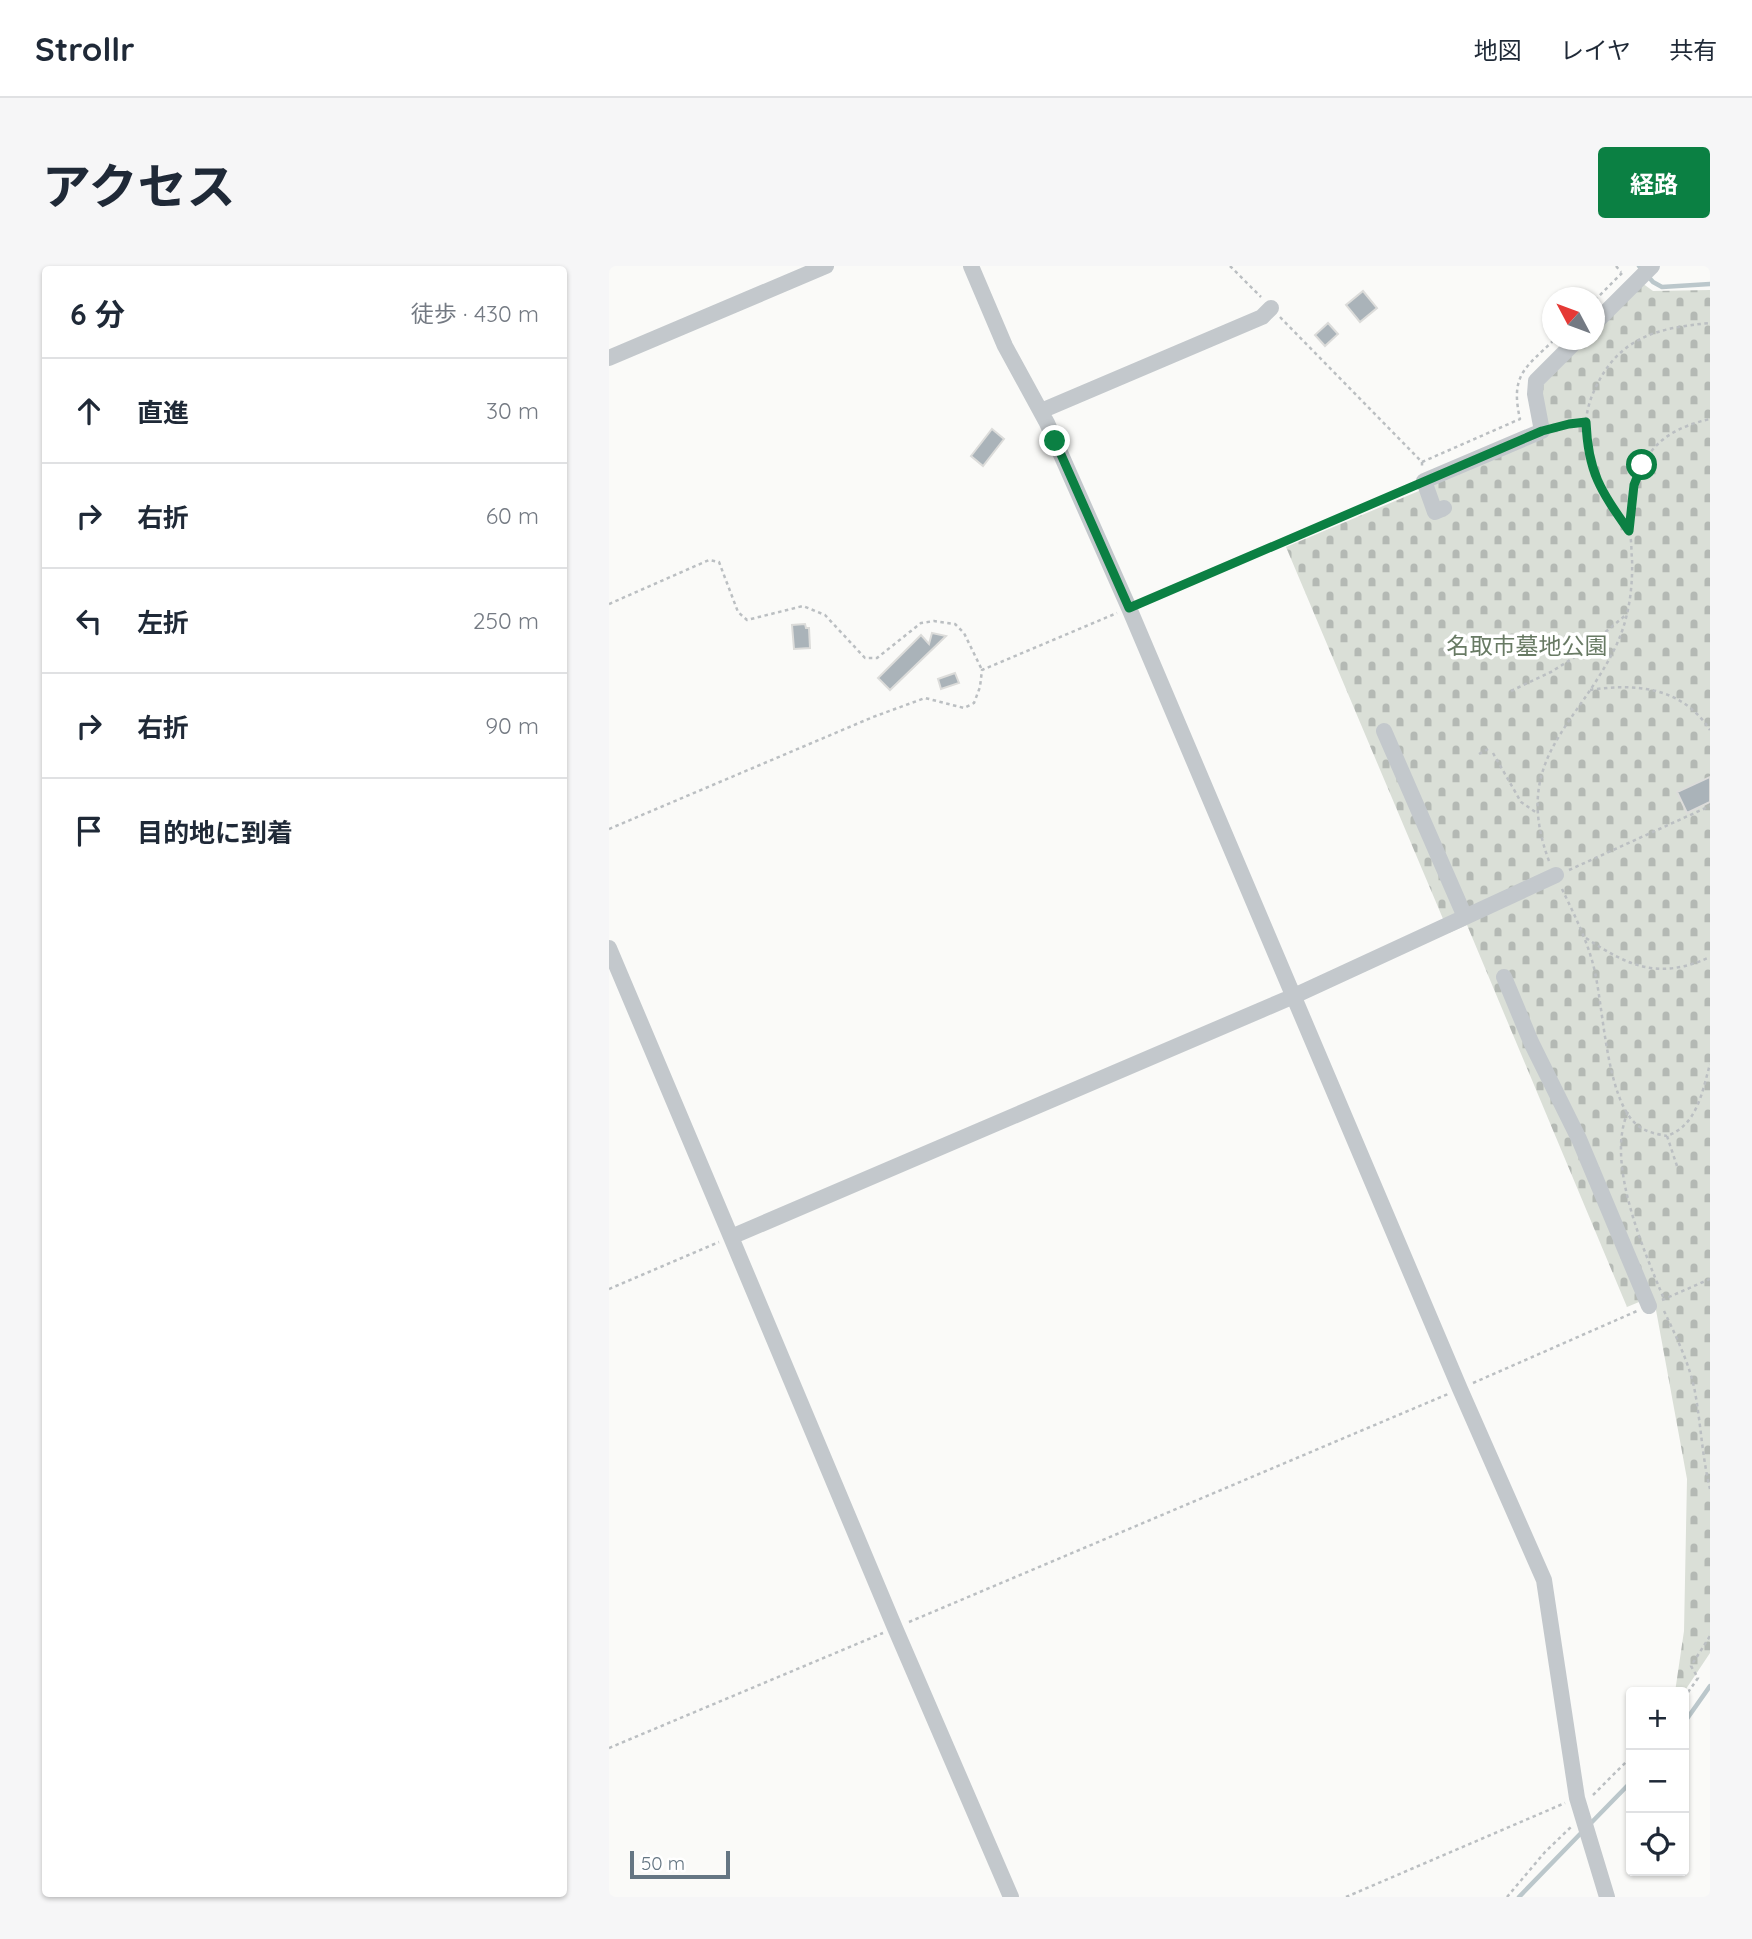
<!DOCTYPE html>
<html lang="ja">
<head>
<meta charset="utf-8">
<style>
  body { margin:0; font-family:Quicksand,"Noto Sans JP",sans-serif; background:#f6f6f7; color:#1f2937 }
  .controls { position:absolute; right:21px; bottom:21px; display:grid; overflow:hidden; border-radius:7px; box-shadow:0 2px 5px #0004 }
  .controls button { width:63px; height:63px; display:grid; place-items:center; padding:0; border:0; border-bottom:2px solid #e0e1e3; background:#fff; color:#1f2937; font:35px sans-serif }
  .compass { position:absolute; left:933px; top:21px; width:63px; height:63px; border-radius:50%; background:#fff; box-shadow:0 2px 5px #0004; rotate:311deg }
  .scale { position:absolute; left:21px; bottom:18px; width:100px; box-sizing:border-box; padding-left:7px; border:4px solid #657683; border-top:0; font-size:19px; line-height:24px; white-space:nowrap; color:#657683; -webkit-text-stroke:5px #fff; paint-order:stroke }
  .stop { position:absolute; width:21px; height:21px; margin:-16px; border:5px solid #0b8043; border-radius:50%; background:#fff }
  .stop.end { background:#0b8043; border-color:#fff; box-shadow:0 2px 7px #0008 }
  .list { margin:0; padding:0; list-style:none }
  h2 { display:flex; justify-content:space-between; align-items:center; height:91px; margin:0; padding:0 28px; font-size:30px }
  h2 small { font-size:23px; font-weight:400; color:#747a83 }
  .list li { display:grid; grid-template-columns:46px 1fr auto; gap:21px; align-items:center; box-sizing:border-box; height:105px; padding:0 28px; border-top:2px solid #e0e1e3 }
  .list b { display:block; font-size:26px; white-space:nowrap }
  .list em { font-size:23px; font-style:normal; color:#747a83 }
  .icon { flex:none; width:38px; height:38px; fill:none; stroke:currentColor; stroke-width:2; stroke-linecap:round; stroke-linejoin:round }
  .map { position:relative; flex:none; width:1101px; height:1631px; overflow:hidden; border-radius:7px }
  header { display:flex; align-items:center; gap:42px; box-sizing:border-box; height:98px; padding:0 35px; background:#fff; border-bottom:2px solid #e0e1e3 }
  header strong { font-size:33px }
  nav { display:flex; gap:38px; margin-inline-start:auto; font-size:24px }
  .intro { display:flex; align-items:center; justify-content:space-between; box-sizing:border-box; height:168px; padding:0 42px }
  h1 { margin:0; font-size:49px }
  .button { padding:18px 32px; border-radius:7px; background:#0b8043; color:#fff; font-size:24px; font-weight:700 }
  main { display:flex; gap:42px; padding:0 42px }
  aside { flex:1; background:#fff; border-radius:7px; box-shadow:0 2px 5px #0004 }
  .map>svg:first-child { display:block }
  .cemetery { fill:url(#cemetery-stones) }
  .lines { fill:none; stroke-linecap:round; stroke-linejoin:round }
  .stream { stroke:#bbc7cb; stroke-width:4.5 }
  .building { fill:#aab3b9; stroke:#dcdcda; stroke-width:2 }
  .path { stroke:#bbbfc2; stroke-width:2.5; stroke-dasharray:3.5 3.5; stroke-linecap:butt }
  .minor { stroke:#c3c8cc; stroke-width:16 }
  .route { stroke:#0b8043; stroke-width:9 }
  .labels { text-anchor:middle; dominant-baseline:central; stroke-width:7; stroke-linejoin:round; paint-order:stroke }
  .park-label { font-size:23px; fill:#687a64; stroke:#fff }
</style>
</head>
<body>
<header>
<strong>Strollr</strong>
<nav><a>地図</a><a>レイヤ</a><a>共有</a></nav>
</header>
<div class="intro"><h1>アクセス</h1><a class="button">経路</a></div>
<main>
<aside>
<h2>6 分<small>徒歩 · 430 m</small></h2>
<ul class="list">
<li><svg class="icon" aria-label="ahead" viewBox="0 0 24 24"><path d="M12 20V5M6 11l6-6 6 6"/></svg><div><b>直進</b></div><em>30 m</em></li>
<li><svg class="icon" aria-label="right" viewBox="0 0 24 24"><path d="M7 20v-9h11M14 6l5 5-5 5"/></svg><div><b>右折</b></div><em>60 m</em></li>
<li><svg class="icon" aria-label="left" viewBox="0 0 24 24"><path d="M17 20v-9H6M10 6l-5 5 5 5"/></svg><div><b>左折</b></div><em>250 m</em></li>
<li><svg class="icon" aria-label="right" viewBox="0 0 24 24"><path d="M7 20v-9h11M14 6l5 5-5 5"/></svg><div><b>右折</b></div><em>90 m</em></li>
<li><svg class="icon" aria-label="arrive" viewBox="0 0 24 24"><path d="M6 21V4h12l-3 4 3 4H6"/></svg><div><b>目的地に到着</b></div></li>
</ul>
</aside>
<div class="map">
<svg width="1101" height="1631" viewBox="0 0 1101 1631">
  <defs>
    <pattern id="cemetery-stones" width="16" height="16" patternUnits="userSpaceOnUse" patternTransform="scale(1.75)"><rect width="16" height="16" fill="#dadfd7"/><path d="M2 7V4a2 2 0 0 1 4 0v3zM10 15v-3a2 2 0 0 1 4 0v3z" fill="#b4b9b4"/></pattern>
  </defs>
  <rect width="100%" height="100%" fill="#fafaf8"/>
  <!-- cemetery -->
  <path class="cemetery" d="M 1033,17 L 1044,25 L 1101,24 L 1101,1387 L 1075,1426 L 1066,1426 L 1075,1365 L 1078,1213 L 1047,1044 L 1042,1031 L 1018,1041 L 858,659 L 840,667 L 677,281 L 933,173 L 933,120 L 978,74 L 986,74 L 986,65 Z"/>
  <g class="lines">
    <!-- stream -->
    <path class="stream" d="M 1030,0 L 1044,16 L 1053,21 L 1101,18
      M 1075,1457 L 1101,1420
      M 981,1558 L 1022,1516
      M 910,1631 L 975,1564"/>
  </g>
  <!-- building -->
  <path class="building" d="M 754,25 L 768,42 L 751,56 L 737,39 Z
    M 719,57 L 729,68 L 716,80 L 706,69 Z
    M 383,163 L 395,173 L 374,200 L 362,190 Z
    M 196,358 L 197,362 L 200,362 L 201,382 L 185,383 L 183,359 Z
    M 323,367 L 337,370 L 281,424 L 269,412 L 312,369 L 320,378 Z
    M 346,407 L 350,417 L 332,423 L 329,413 Z
    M 1101,511 L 1101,536 L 1078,547 L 1068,526 Z"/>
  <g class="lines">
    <!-- path -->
    <path class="path" d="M 621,0 L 652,31
      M 1007,0 L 1012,6
      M 986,34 L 1013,7
      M 671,51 L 813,196 L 813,200
      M 946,161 L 977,156
      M 813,196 L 911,153 C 901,109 916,102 945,74
      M 1020,265 C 1025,205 1035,168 1101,153
      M 533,337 L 803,220
      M 0,338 L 100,294 L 110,296 L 129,346 L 138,354 L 194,340 L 216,349 L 256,392 L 268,392 L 312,357 L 325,355 L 346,358 L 355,367 L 373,404
      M 981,424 C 1027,417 1073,421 1101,464
      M 902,425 L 942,406 L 969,389 L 1018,348
      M 884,487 L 912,536 L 928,547
      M 870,488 L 879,483
      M 0,563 L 264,451 L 316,432 L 355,442 L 365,437 L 371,421 L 373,404 L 508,347
      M 940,595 C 902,493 968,461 1007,380 C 1020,352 1024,322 1023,292 C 1022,284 1023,273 1020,266 C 1017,255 1006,244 1000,235 C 979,202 968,162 985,125 C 1009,71 1048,62 1101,57
      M 960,604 L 1101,540
      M 953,623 C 965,648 977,672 984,698 C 995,738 996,832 1028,859 C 1037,866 1047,868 1058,870
      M 977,672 C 1020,701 1051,714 1101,691
      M 1019,846 C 996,896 1035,985 1055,1033
      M 1068,900 L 1058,870 C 1088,859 1093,827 1101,798
      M 0,1023 L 110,976
      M 1053,1034 L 1101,1013
      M 1055,1045 C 1067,1070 1081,1099 1086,1126 C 1092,1159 1093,1190 1101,1223
      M 864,1117 L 1028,1045
      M 300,1356 L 839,1128
      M 1075,1432 L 1089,1412 L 1082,1400 L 1101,1370
      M 0,1482 L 274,1367
      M 984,1529 L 1022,1491
      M 737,1631 L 956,1537
      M 898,1631 L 936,1586 L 962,1561"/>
    <!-- minor -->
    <path class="minor" d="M 362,0 L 396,80 L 438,157 L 520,342 L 851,1123 L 935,1314 L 968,1532 L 998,1631
      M 986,57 L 1043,0
      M 0,92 L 217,0
      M 432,145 L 653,51 L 662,42
      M 835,242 L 826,246 L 815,215 L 933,165 L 926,128 L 927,115 L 968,74
      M 775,465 L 856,651
      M 0,682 L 122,971 L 685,730 L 947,609
      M 895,711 L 922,776 L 970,873 L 1040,1040
      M 122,971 L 286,1362 L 402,1631"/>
  </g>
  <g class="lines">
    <!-- route -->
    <path class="route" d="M 446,175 L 520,342 L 933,165 L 960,158 L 977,156 C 979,207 992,225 1020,265 L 1025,219 L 1033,199"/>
  </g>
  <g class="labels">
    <!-- park labels -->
    <g class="park-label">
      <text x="918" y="379">名取市墓地公園</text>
    </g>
  </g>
</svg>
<div class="controls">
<button>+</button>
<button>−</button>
<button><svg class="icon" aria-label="locate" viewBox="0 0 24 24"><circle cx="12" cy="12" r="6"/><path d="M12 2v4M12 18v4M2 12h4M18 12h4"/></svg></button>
</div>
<svg class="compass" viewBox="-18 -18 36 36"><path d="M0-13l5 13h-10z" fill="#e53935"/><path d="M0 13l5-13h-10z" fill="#747a83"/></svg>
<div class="scale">50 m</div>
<div class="stop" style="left:1033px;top:199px"></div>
<div class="stop end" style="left:446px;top:175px"></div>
</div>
</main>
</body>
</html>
